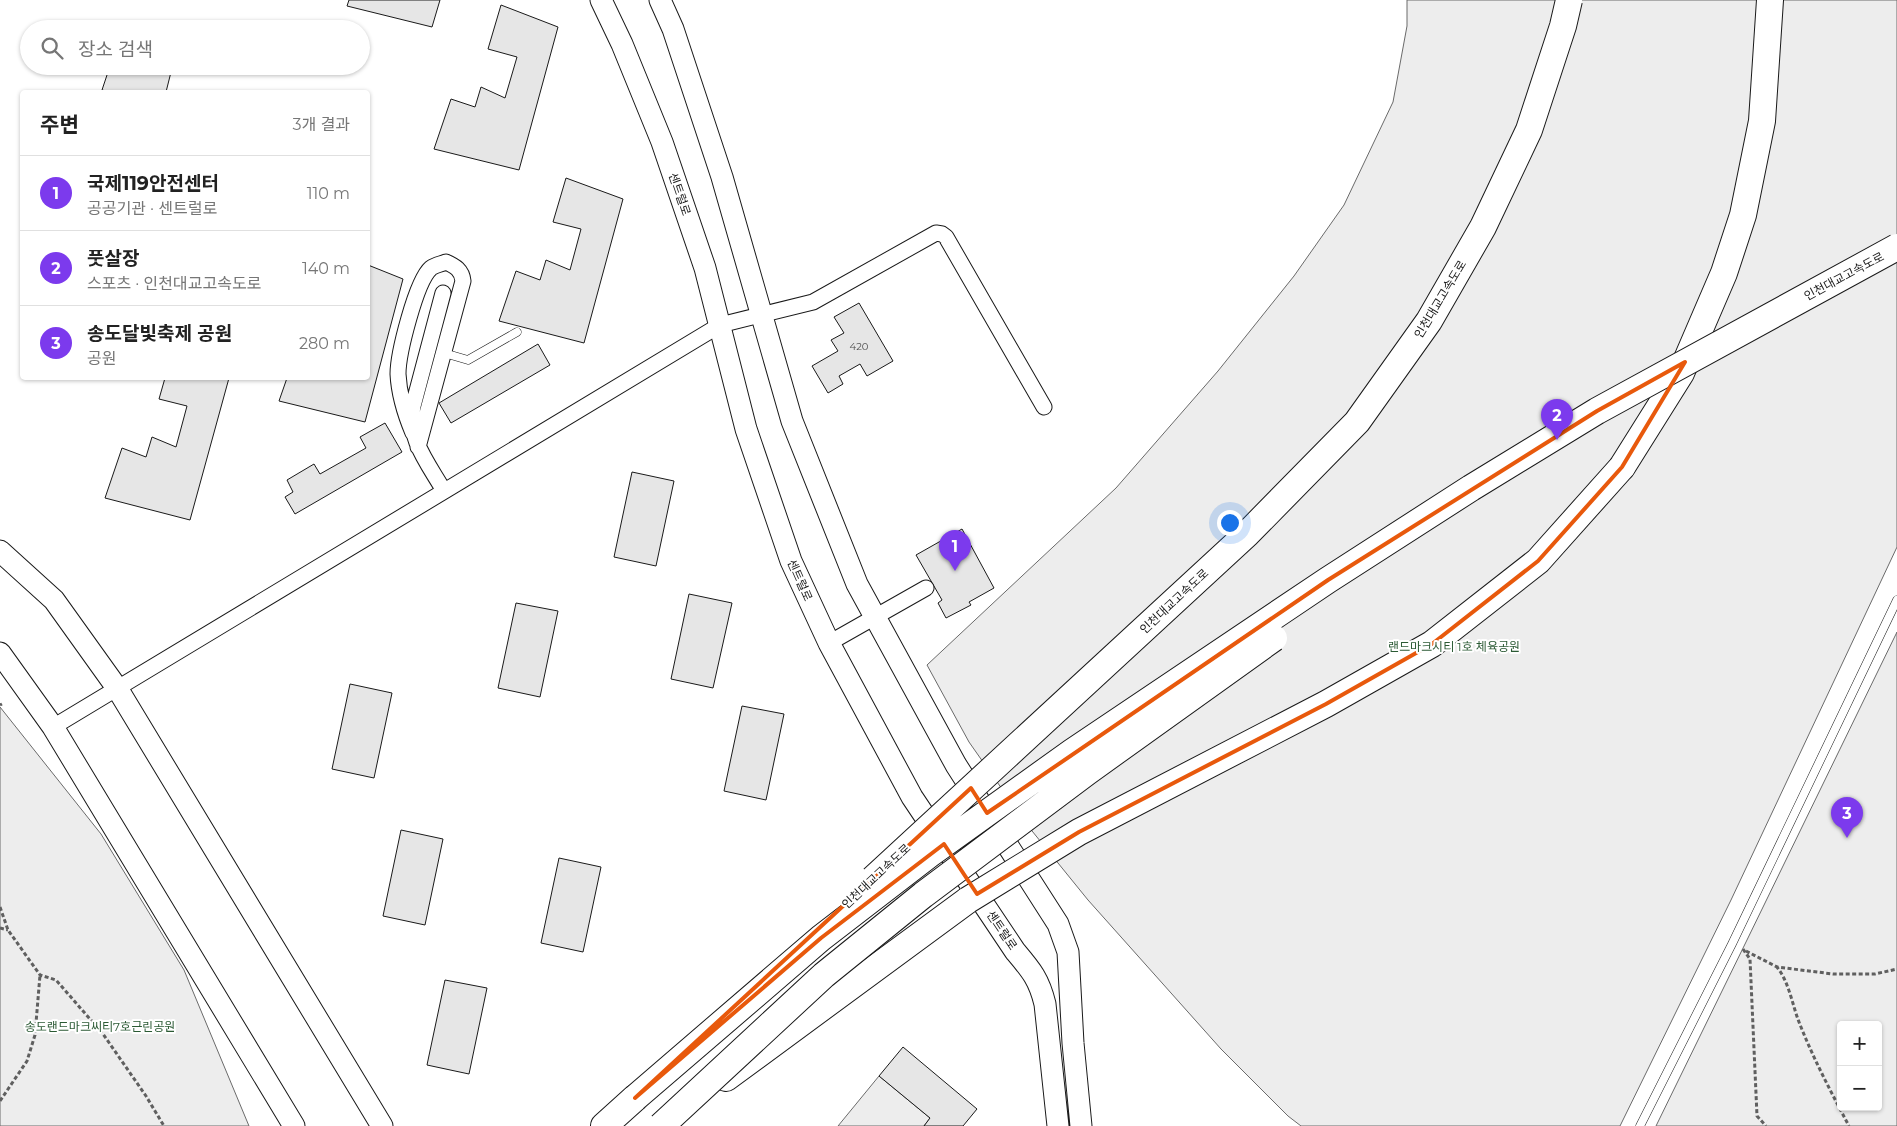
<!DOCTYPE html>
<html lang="ko">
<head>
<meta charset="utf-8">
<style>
  body { margin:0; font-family:Montserrat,"Noto Sans KR",sans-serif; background:#f6f6f6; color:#222 }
  .controls { position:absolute; right:15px; bottom:15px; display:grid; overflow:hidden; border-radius:5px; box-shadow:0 1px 4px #0004 }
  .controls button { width:45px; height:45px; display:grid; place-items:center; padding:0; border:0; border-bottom:1px solid #e0e0e0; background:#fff; color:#222; font:25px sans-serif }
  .you { position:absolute; left:1229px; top:522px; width:18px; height:18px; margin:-12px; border:4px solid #fff; border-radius:50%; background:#1a73e8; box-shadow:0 0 0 8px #1a73e833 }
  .badge { display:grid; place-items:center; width:32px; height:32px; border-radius:50%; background:#7c3aed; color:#fff; font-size:16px; font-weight:700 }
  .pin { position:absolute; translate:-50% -41px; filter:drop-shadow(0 1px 2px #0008) }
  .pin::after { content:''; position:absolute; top:26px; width:18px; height:15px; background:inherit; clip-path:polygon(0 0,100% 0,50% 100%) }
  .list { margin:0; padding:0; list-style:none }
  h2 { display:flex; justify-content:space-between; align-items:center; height:65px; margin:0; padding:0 20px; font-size:21px }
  h2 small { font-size:16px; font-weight:400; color:#767676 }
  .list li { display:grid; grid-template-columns:32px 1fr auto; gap:15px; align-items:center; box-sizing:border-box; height:75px; padding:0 20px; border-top:1px solid #e0e0e0 }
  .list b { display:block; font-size:19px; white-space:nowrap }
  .list p { margin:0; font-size:16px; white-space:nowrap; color:#767676 }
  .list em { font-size:16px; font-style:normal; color:#767676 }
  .icon { flex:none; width:28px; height:28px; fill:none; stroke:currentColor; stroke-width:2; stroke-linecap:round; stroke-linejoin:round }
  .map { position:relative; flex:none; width:1897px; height:1126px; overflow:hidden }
  .search { position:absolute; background:#fff; box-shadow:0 1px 4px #0004; left:20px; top:20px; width:350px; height:55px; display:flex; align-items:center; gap:12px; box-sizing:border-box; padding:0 18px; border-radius:28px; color:#767676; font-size:19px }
  .panel { position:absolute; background:#fff; box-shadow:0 1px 4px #0004; left:20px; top:90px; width:350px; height:290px; border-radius:5px }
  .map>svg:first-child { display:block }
  .built { fill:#ededed; stroke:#6a6a6a; fill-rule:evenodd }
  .building { fill:#e6e6e6; stroke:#1a1a1a }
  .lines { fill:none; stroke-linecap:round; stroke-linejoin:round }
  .lane-casing { stroke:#1a1a1a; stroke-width:9 }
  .street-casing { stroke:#1a1a1a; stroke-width:17 }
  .secondary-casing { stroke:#1a1a1a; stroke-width:23 }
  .highway-casing { stroke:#1a1a1a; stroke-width:28 }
  .path { stroke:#5f5f5f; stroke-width:3; stroke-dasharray:4 2.5; stroke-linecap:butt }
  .lane { stroke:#fff; stroke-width:8 }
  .street { stroke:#fff; stroke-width:15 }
  .secondary { stroke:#fff; stroke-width:21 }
  .highway { stroke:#fff; stroke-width:26 }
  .highway-bridge-casing { stroke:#1a1a1a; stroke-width:28; stroke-linecap:butt }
  .highway-bridge { stroke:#fff; stroke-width:26 }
  .marked { fill:none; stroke:#e8590c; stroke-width:4; stroke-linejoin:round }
  .labels { text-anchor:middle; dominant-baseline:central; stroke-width:4; stroke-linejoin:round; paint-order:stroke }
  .number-label { font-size:10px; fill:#4d4d4d }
  .street-label { font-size:12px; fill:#1a1a1a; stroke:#fff }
  .park-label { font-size:12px; fill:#2b5a34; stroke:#fff }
</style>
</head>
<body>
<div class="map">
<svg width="1897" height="1126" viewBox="0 0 1897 1126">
  <rect width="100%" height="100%" fill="#fff"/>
  <!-- built -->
  <path class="built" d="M 1407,0 L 1897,0 L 1897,547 L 1731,900 L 1620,1126 L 1301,1126 L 1288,1116 L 1221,1049 L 1088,900 L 1028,826 L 969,742 L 927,665 L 1116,488 L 1218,371 L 1294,276 L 1344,205 L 1393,102 L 1407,26 Z
    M 1897,632 L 1897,1126 L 1656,1126 L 1746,942 ZM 1841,1025 L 1878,1025 L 1878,1107 L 1841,1107 Z
    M 0,707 L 101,834 L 184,970 L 249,1126 L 0,1126 Z
    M 879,1076 L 930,1118 L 924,1126 L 838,1126 Z"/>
  <!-- building -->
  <path class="building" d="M 349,0 L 440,0 L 432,27 L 347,6 Z
    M 501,5 L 558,27 L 519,170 L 434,149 L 451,99 L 475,107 L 481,87 L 505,98 L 517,57 L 488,49 Z
    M 110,66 L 168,66 L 172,68 L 166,92 L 110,92 L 102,90 Z
    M 566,178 L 623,199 L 584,343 L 499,321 L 516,271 L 540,280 L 546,260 L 570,270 L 581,229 L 553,222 Z
    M 368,265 L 403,279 L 365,422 L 279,401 L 287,378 L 368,378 Z
    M 859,303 L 893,361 L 867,376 L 860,364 L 839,376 L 843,384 L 828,393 L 812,366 L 838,351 L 831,340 L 844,333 L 834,317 Z
    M 538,344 L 550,365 L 451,423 L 439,403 Z
    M 165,378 L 229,378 L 190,520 L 105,498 L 122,448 L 146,457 L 152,437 L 176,447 L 187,406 L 159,399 Z
    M 385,423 L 402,452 L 295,514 L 285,497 L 293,492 L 287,480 L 314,464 L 320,474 L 366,448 L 360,437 Z
    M 632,472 L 674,481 L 656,566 L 614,557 Z
    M 962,529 L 994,588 L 969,602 L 971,605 L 946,618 L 938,603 L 942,600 L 916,555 Z
    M 689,594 L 732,603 L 713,688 L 671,679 Z
    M 516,603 L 558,611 L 540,697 L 498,688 Z
    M 350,684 L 392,693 L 374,778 L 332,769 Z
    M 742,706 L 784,714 L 766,800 L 724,791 Z
    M 401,830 L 443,839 L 425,925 L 383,916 Z
    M 559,858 L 601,867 L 583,952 L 541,943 Z
    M 445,980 L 487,988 L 469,1074 L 427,1065 Z
    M 903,1047 L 977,1109 L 963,1126 L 924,1126 L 930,1118 L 879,1076 Z"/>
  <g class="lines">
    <defs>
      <path id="lane" d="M 444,353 L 468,360 L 517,332
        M 1640,1126 L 1732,944 L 1897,600"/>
      <path id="street" d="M 443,293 L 413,406 C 407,439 428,463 444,491
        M 413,433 C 405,414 399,395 398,374 C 398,354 416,281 431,268 C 435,265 441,264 446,262 C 455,266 462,270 463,281 L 418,447
        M 829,643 L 926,588
        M 53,727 L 720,325 L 813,302 L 936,233 L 942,234 L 946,237 L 1044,407"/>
      <path id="secondary" d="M 601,0 L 622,44 L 662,142 L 705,268 L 746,429 L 791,561 L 829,643 L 912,797 L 1015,951 C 1031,970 1039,979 1045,1004 L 1058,1126
        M 660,0 L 673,29 L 722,177 L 792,421 L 857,584 L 956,765 L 1058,924 L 1068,952 L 1073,1043 L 1081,1126
        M 0,551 L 54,600 L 117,688 L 382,1126
        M 0,653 L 53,727 L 294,1126"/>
      <path id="highway" d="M 1622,467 L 1681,373 L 1724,273 L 1743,215 L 1762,121 L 1770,0
        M 726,1078 L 968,900
        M 604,1126 L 635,1098"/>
    </defs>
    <!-- lane casing -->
    <use href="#lane" class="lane-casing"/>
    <!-- street casing -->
    <use href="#street" class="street-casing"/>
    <!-- secondary casing -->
    <use href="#secondary" class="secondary-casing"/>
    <!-- highway casing -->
    <use href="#highway" class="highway-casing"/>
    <!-- path -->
    <path class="path" d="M 0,705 L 2,704
      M 0,907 L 8,930 L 40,975 L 56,980 L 103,1034 L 146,1096 L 164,1126
      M 0,928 L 8,930
      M 1743,949 L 1750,959 L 1757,1116 L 1766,1126
      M 1746,951 L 1777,967 L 1833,974 L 1875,974 L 1897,969
      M 1776,966 C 1789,981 1792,1004 1799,1022 C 1813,1058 1831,1092 1849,1126
      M 0,1101 L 27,1061 L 35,1035 L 40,975"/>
    <!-- lane -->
    <use href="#lane" class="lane"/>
    <!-- street -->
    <use href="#street" class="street"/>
    <!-- secondary -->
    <use href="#secondary" class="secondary"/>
    <!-- highway -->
    <use href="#highway" class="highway"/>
    <defs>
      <path id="highway-bridge" d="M 873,879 L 1247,534 L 1357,422 L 1429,321 L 1483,227 L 1529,130 L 1563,26 L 1569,0
        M 968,900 L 1079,832 L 1326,704 L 1432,644 L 1538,561 L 1622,467
        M 635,1098 L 821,938 L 930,854 L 1072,752 L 1328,580 L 1471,488 L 1597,411 L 1897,247
        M 661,1126 L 824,975 L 923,895 L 1087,772 L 1274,638"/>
    </defs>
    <!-- highway-bridge casing -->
    <use href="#highway-bridge" class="highway-bridge-casing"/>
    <!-- highway-bridge -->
    <use href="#highway-bridge" class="highway-bridge"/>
  </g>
  <!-- marked area -->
  <path class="marked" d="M 1685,362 L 1622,467 L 1538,561 L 1432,644 L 1326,704 L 1079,832 L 977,894 L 944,844 L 821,938 L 635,1098 L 971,788 L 987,813 L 1328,580 L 1597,411 Z"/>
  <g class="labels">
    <!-- number labels -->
    <g class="number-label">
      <text x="859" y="346">420</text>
    </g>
    <!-- street labels -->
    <g class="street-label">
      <text transform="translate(680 194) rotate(71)">센트럴로</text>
      <text transform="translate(1844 276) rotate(-28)">인천대교고속도로</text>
      <text transform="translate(1440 299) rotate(-59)">인천대교고속도로</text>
      <text transform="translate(800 580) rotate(66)">센트럴로</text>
      <text transform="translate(1174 601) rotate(-43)">인천대교고속도로</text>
      <text transform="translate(876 876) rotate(-43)">인천대교고속도로</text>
      <text transform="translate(1002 930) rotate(56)">센트럴로</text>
    </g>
    <!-- park labels -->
    <g class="park-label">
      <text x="1454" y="646">랜드마크시티 1호 체육공원</text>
      <text x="100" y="1026">송도랜드마크씨티7호근린공원</text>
    </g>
  </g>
</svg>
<div class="controls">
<button>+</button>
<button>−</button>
</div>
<div class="you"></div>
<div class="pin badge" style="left:955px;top:571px">1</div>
<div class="pin badge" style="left:1557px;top:440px">2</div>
<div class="pin badge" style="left:1847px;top:838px">3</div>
<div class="search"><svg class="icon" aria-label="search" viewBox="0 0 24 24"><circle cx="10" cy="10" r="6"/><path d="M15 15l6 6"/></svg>장소 검색</div>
<section class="panel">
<h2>주변<small>3개 결과</small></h2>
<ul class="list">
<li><span class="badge">1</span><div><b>국제119안전센터</b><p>공공기관 · 센트럴로</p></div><em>110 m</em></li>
<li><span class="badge">2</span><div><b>풋살장</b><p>스포츠 · 인천대교고속도로</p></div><em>140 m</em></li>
<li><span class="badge">3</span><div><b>송도달빛축제 공원</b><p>공원</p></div><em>280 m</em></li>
</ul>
</section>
</div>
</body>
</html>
